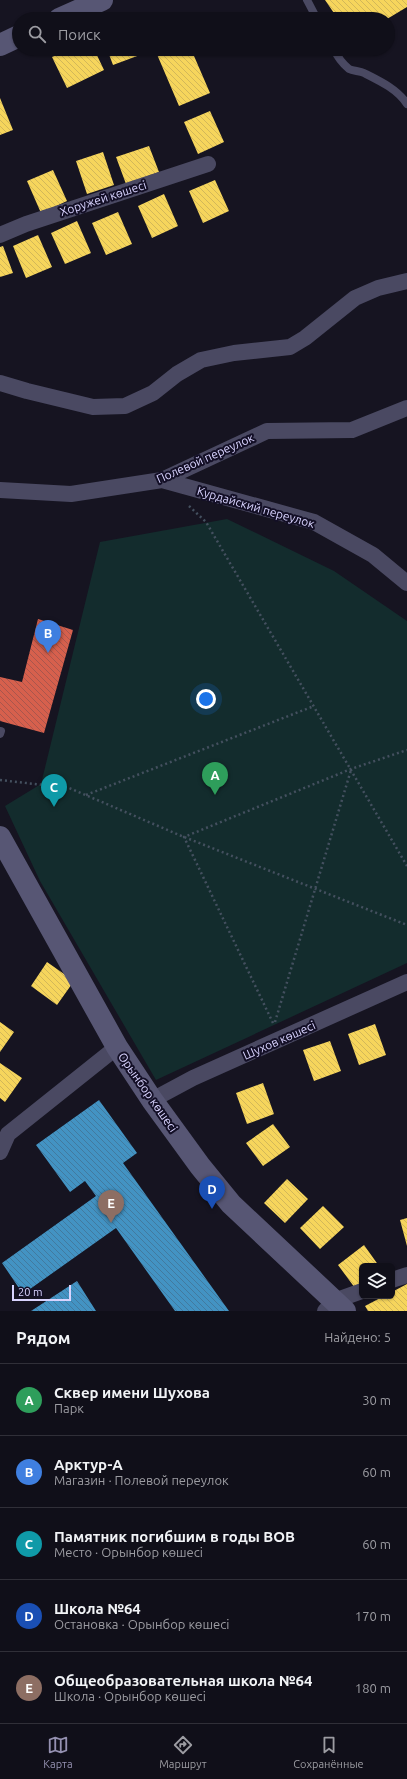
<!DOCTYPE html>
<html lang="ru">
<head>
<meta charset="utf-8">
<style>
  body { margin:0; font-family:Ubuntu,sans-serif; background:#191822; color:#f1f3f6 }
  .controls { position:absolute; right:12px; bottom:12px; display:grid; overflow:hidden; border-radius:6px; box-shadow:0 1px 3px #0004 }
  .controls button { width:36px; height:36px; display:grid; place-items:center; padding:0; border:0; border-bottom:1px solid #302f38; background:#100f19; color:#f1f3f6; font:20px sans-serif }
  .scale { position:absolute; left:12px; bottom:10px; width:59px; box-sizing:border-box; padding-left:4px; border:2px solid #d9d4ff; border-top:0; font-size:11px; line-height:14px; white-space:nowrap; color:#d9d4ff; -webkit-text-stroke:3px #130f26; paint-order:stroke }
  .you { position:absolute; left:206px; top:699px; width:14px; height:14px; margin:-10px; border:3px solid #fff; border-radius:50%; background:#1a73e8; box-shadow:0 0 0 6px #1a73e833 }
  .badge { display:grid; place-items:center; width:26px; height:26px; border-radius:50%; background:#9591b1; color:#fff; font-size:13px; font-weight:700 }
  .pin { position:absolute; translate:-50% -33px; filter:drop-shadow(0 1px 2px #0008) }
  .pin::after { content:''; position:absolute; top:21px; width:14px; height:12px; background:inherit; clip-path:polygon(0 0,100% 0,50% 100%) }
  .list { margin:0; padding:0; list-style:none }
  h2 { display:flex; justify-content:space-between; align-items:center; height:52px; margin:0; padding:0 16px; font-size:17px }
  h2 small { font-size:13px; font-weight:400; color:#9c9ca2 }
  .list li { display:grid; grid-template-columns:26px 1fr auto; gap:12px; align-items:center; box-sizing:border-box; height:72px; padding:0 16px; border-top:1px solid #302f38 }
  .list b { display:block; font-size:15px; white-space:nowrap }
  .list p { margin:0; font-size:13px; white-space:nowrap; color:#9c9ca2 }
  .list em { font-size:13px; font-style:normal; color:#9c9ca2 }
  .icon { flex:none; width:22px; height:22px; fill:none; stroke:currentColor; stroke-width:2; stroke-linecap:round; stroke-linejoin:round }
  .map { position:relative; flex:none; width:407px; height:1311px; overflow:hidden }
  .search { position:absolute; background:#100f19; box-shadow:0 1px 3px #0004; left:12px; right:12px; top:12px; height:44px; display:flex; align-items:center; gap:10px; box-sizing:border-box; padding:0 14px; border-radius:22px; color:#9c9ca2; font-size:15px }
  .sheet { height:412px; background:#100f19 }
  nav { display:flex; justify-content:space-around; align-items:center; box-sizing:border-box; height:56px; border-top:1px solid #302f38; background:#100f19; font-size:11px; color:#9c9ca2 }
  nav a { display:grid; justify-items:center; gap:2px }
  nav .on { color:#9591b1 }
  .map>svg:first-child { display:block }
  .green { fill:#132c2d }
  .homes { fill:url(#homes-back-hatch) }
  .shops { fill:url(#shops-back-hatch) }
  .schools { fill:url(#schools-back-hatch) }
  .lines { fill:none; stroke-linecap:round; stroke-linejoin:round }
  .path { stroke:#44505f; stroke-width:2.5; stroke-dasharray:2 3; stroke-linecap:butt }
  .lane { stroke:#4a4962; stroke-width:8 }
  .street { stroke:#4a4962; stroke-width:16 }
  .secondary { stroke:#575674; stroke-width:22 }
  .labels { text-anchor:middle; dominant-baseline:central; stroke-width:4; stroke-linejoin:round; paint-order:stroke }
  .street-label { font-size:12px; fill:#d9d4ff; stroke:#130f26 }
</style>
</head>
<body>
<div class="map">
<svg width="407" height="1311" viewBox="0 0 407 1311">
  <defs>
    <pattern id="homes-back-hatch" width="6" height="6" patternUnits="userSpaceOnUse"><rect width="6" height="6" fill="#f6d55c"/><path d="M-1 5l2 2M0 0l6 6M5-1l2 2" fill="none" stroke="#d2b759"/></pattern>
    <pattern id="shops-back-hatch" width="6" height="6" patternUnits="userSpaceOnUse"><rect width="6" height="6" fill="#d6604d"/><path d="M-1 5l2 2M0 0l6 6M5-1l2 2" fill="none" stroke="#a9564d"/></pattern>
    <pattern id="schools-back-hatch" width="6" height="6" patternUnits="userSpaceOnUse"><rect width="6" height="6" fill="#4393c3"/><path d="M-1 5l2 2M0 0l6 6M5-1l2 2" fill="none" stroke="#427a9f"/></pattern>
  </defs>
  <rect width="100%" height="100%" fill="#161421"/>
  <!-- green -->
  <path class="green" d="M 227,519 L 334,571 L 407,621 L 407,963 L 156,1080 L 40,881 L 5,806 L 41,784 L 100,542 Z"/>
  <!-- homes -->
  <path class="homes" d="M 325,0 L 407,0 L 407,7 L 387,19 L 338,19 Z
    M 155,13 L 158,19 L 140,19 Z
    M 70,49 L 94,49 L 104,70 L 67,88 L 52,57 Z
    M 107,49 L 156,49 L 113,65 Z
    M 163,49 L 191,49 L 210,93 L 179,106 L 156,52 Z
    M 0,98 L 13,130 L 0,135 Z
    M 210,111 L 224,142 L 198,154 L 184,122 Z
    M 149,146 L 159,172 L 126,184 L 116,157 Z
    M 103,152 L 114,185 L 87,194 L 76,161 Z
    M 53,170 L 67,201 L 41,213 L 27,181 Z
    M 215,180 L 229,211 L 203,223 L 189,191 Z
    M 164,194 L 178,226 L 152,238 L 138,206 Z
    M 118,212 L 132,244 L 106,255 L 92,223 Z
    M 77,221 L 91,253 L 65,264 L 51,233 Z
    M 38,235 L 52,267 L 26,278 L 13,246 Z
    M 3,246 L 13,273 L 0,277 L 0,247 Z
    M 47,962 L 74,981 L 57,1005 L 31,986 Z
    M 0,1022 L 14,1032 L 0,1052 Z
    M 375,1024 L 386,1055 L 359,1065 L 348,1034 Z
    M 330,1041 L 341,1071 L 314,1081 L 303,1050 Z
    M 0,1063 L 22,1078 L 5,1102 L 0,1098 Z
    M 263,1083 L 274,1114 L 247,1124 L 236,1093 Z
    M 273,1124 L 290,1147 L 263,1166 L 246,1143 Z
    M 287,1179 L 308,1199 L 285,1223 L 264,1203 Z
    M 323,1206 L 344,1227 L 320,1249 L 300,1228 Z
    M 407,1218 L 407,1246 L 400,1220 Z
    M 364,1245 L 379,1266 L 362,1266 L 362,1283 L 355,1288 L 338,1265 Z
    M 407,1284 L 407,1311 L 368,1311 L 365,1306 L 384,1296 L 392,1296 L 392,1292 Z"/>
  <!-- shops -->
  <path class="shops" d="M 38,619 L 73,630 L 44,733 L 0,721 L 0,677 L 22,682 Z"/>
  <!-- schools -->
  <path class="schools" d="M 99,1100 L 137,1153 L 123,1163 L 229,1311 L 175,1311 L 116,1228 L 23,1294 L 2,1263 L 96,1196 L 85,1181 L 70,1192 L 36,1145 Z
    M 77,1281 L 96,1311 L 31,1311 Z"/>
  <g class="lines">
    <!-- path -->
    <path class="path" d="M 189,506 L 206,522 L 407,866
      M 0,780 L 69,788 L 184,837 L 407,925
      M 86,795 L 314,706
      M 275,1022 L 351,770
      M 273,1023 L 184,837 L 351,769 L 407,750"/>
    <!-- lane -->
    <path class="lane" d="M 307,0 L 317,19
      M 334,49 C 337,56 343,64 349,69 C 353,71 360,71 364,73 C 380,81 397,89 407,104
      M 0,734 L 1,731"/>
    <!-- street -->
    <path class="street" d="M 0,235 L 26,224 L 208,164
      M 0,383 L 27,391 L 93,407 L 125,406 L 153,393 L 177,374 L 201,360 L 234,353 L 290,347 L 305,338 L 355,298 L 378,288 L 407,281
      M 162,480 L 314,522 L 373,555 L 407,583
      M 0,490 L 71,494 L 162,480 L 267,431 L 352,430 L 407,408
      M 152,1100 L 193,1078 L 407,982
      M 0,1152 L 8,1134 L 117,1047
      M 392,1280 L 407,1275
      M 325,1311 L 334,1301 L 362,1291"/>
    <!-- secondary -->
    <path class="secondary" d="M 59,19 L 102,0
      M 0,45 L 19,36
      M 0,837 L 117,1047 L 152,1100 L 200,1166 L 231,1204 L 345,1311"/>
  </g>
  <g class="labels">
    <!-- street labels -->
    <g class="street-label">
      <text transform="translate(103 198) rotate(-18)">Хоружей көшесі</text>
      <text transform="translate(205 458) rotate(-24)">Полевой переулок</text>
      <text transform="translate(256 507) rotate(16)">Курдайский переулок</text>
      <text transform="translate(279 1040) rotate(-24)">Шухов көшесі</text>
      <text transform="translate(148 1092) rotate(55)">Орынбор көшесі</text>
    </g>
  </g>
</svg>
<div class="controls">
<button><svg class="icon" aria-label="layers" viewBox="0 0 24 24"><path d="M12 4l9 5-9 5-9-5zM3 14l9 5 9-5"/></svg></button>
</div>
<div class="scale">20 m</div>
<div class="you"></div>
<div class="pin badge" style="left:215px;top:795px;background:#2e9e5b">A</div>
<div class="pin badge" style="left:48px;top:653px;background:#3f7fe0">B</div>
<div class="pin badge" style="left:54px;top:807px;background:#0f9aa8">C</div>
<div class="pin badge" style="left:212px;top:1209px;background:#1a4fb4">D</div>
<div class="pin badge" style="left:111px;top:1223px;background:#8d6e63">E</div>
<div class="search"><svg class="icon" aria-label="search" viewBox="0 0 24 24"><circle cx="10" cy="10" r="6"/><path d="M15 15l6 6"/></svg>Поиск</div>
</div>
<section class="sheet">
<h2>Рядом<small>Найдено: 5</small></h2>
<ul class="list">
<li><span class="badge" style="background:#2e9e5b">A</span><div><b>Сквер имени Шухова</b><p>Парк</p></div><em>30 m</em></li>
<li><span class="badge" style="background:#3f7fe0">B</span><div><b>Арктур-А</b><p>Магазин · Полевой переулок</p></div><em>60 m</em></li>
<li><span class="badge" style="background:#0f9aa8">C</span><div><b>Памятник погибшим в годы ВОВ</b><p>Место · Орынбор көшесі</p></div><em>60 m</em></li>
<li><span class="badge" style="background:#1a4fb4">D</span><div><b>Школа №64</b><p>Остановка · Орынбор көшесі</p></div><em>170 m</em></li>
<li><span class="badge" style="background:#8d6e63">E</span><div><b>Общеобразовательная школа №64</b><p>Школа · Орынбор көшесі</p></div><em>180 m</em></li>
</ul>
</section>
<nav>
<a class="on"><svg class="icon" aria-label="map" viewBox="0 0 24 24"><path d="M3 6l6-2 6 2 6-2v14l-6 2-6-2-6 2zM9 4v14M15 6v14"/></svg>Карта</a>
<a><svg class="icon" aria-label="directions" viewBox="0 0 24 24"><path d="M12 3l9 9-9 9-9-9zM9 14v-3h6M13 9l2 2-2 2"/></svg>Маршрут</a>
<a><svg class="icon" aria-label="saved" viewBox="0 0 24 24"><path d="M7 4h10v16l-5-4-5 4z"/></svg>Сохранённые</a>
</nav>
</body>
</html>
